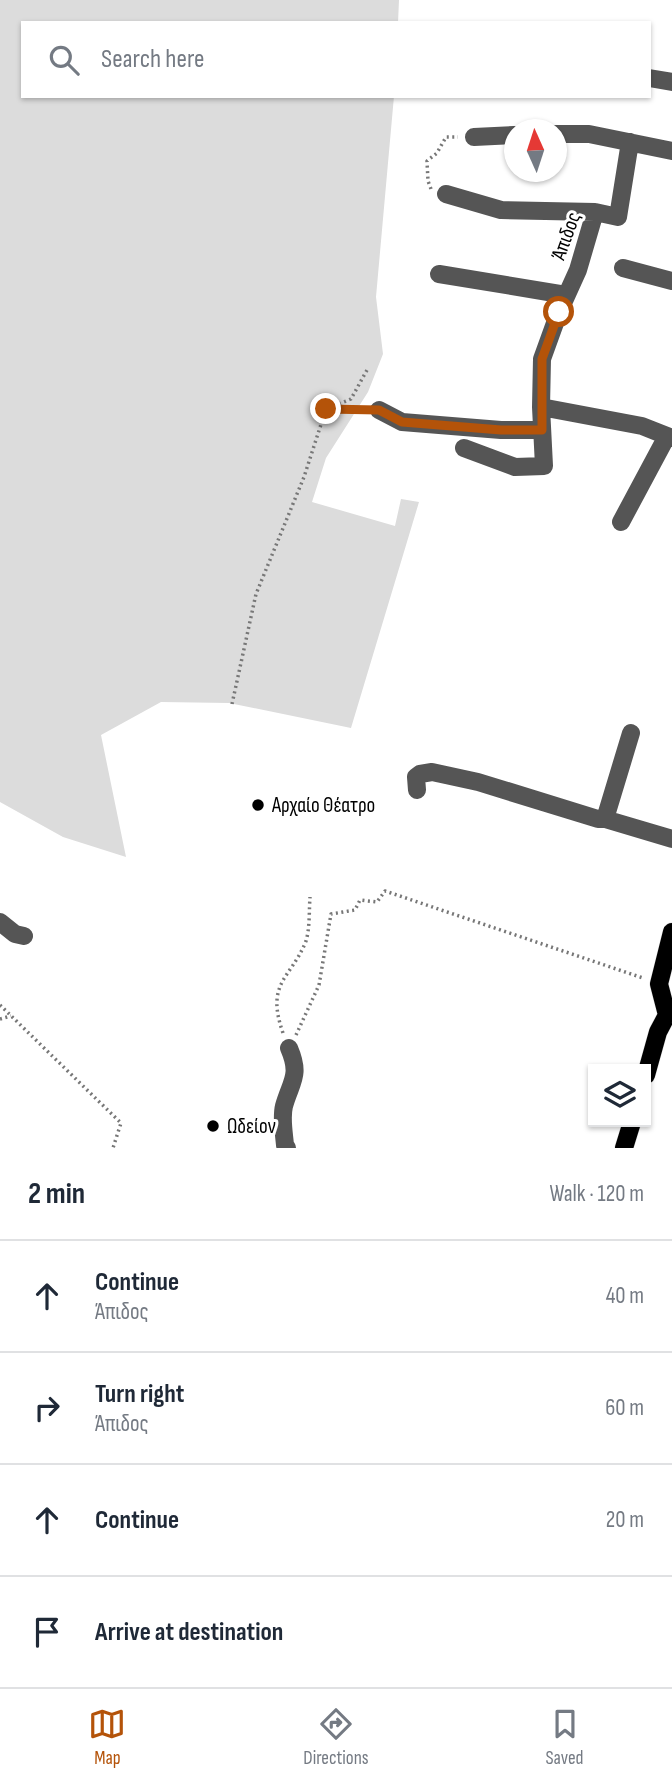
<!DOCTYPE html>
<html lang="en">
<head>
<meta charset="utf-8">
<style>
  body { margin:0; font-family:"Sofia Sans Condensed",sans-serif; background:#f2f2f3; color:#1f2937 }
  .controls { position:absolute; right:21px; bottom:21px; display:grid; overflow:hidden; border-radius:0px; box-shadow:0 2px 5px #0004 }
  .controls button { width:63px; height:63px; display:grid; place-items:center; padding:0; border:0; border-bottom:2px solid #e0e1e3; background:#fff; color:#1f2937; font:35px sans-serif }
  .compass { position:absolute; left:504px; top:119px; width:63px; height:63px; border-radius:50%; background:#fff; box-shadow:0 2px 5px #0004; rotate:357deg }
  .stop { position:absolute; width:21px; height:21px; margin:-16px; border:5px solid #b45309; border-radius:50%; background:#fff }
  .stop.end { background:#b45309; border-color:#fff; box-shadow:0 2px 7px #0008 }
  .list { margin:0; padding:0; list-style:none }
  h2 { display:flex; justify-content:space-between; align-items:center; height:91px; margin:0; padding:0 28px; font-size:30px }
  h2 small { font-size:23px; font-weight:400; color:#747a83 }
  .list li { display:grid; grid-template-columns:46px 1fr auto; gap:21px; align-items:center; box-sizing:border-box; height:112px; padding:0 28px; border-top:2px solid #e0e1e3 }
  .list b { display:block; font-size:26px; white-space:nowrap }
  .list p { margin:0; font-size:23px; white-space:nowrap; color:#747a83 }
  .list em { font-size:23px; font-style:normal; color:#747a83 }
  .icon { flex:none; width:38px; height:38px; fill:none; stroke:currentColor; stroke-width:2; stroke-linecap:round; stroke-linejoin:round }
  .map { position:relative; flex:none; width:672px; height:1148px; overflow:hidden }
  .search { position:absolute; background:#fff; box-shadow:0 2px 5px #0004; left:21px; right:21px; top:21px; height:77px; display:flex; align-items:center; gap:18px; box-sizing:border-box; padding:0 24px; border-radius:0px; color:#747a83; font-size:26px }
  .sheet { height:539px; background:#fff }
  nav { display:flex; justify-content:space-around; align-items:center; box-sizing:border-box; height:98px; border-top:2px solid #e0e1e3; background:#fff; font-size:19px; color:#747a83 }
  nav a { display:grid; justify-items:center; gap:4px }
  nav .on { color:#b45309 }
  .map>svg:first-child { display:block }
  .green { fill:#dcdcdc }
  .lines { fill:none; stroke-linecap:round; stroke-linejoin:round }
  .major-casing { stroke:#dbdbdb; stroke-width:19 }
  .path { stroke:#777; stroke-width:3.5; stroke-dasharray:2 3.5; stroke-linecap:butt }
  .minor { stroke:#555; stroke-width:18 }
  .major { stroke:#000; stroke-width:18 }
  .route { stroke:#b45309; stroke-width:9 }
  .poi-dot { fill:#000; stroke:#fff; stroke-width:2.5 }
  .labels { text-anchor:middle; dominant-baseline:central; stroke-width:6; stroke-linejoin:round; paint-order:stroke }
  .street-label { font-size:21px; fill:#000; stroke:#fff }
  .poi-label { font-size:21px; fill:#000; stroke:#fff; text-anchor:start }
</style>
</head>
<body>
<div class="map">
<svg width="672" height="1148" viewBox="0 0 672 1148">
  <rect width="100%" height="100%" fill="#fff"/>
  <!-- green -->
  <path class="green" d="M 0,0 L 399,0 L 398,23 L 23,23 L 23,96 L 394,96 L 376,297 L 383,354 L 368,392 L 326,458 L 312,502 L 395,526 L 401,499 L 419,502 L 351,728 L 229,703 L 161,702 L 101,735 L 126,857 L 63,837 L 0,802 Z"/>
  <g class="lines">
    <defs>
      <path id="major" d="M 667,1015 L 659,984 L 672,932
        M 646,1075 L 658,1032 L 667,1015
        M 624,1148 L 632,1122"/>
    </defs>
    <!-- major casing -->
    <use href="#major" class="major-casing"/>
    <!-- path -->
    <path class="path" d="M 431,189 L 428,181 L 427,161 L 437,153 L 446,137 L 458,137
      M 328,409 L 362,410
      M 232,704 L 256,594 L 304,477 L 326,409 L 351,399 L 367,370
      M 0,1005 L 121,1123 L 113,1148
      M 0,1019 L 11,1016
      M 283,1033 C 265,982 291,979 306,941 C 310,928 309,910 310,897
      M 296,1035 L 319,985 L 331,914 L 355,910 L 360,900 L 377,902 L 385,891 L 643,978"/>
    <!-- minor -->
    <path class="minor" d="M 649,78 L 672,82
      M 556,134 L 589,134 L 672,151
      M 474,137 L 514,135
      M 446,194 L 501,210 L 595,212
      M 623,268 L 672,281
      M 439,274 L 566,295
      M 541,407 L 642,426 L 672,438
      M 379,410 L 402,422 L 501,430 L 542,430
      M 464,448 L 515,467 L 544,466 L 541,407 L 542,359 L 559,312 L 578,270 L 595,212 L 618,217 L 630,142
      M 621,522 L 667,436
      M 631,733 L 605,819 L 672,839
      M 417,790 L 416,777 L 420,774 L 432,772 L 478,782 L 598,819 L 605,819
      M 0,922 L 15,934 L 24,936
      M 287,1148 L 285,1145 C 284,1133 281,1118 284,1106 C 291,1081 301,1076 289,1048"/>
    <!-- major -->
    <use href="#major" class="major"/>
  </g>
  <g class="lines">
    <!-- route -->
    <path class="route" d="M 326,409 L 379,410 L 402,422 L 501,430 L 542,430 L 542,359 L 559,312"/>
  </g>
  <!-- markers -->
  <g class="poi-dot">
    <circle cx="258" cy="805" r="7"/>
    <circle cx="213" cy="1126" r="7"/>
  </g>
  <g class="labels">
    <!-- street labels -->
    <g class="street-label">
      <text transform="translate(566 236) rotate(-70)">Άπιδος</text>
    </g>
    <!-- poi labels -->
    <g class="poi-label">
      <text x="272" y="805">Αρχαίο Θέατρο</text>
      <text x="227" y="1126">Ωδείον</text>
    </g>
  </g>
</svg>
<div class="controls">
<button><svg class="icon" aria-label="layers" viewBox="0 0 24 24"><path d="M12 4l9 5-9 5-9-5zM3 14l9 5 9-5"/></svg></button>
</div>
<svg class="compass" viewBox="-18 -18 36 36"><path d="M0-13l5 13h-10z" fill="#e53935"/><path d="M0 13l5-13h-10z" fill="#747a83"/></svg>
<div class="stop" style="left:559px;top:312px"></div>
<div class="stop end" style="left:326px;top:409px"></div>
<div class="search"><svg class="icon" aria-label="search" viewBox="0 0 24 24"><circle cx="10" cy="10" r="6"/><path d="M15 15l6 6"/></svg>Search here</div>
</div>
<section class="sheet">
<h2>2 min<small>Walk · 120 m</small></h2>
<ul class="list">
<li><svg class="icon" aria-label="ahead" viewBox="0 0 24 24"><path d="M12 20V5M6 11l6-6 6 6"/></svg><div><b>Continue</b><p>Άπιδος</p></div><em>40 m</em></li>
<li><svg class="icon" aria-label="right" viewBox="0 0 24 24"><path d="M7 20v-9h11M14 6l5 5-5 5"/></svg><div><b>Turn right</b><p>Άπιδος</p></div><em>60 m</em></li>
<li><svg class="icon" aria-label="ahead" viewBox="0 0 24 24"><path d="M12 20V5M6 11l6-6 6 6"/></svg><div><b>Continue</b></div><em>20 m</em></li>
<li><svg class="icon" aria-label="arrive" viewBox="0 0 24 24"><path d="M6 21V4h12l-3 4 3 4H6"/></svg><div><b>Arrive at destination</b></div></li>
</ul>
</section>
<nav>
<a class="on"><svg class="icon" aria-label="map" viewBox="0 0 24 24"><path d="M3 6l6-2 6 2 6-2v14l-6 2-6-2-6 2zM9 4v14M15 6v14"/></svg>Map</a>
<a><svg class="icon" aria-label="directions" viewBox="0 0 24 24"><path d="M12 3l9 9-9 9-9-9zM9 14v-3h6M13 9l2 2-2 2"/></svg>Directions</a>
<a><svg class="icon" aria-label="saved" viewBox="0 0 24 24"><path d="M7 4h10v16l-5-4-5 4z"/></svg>Saved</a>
</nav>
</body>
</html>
